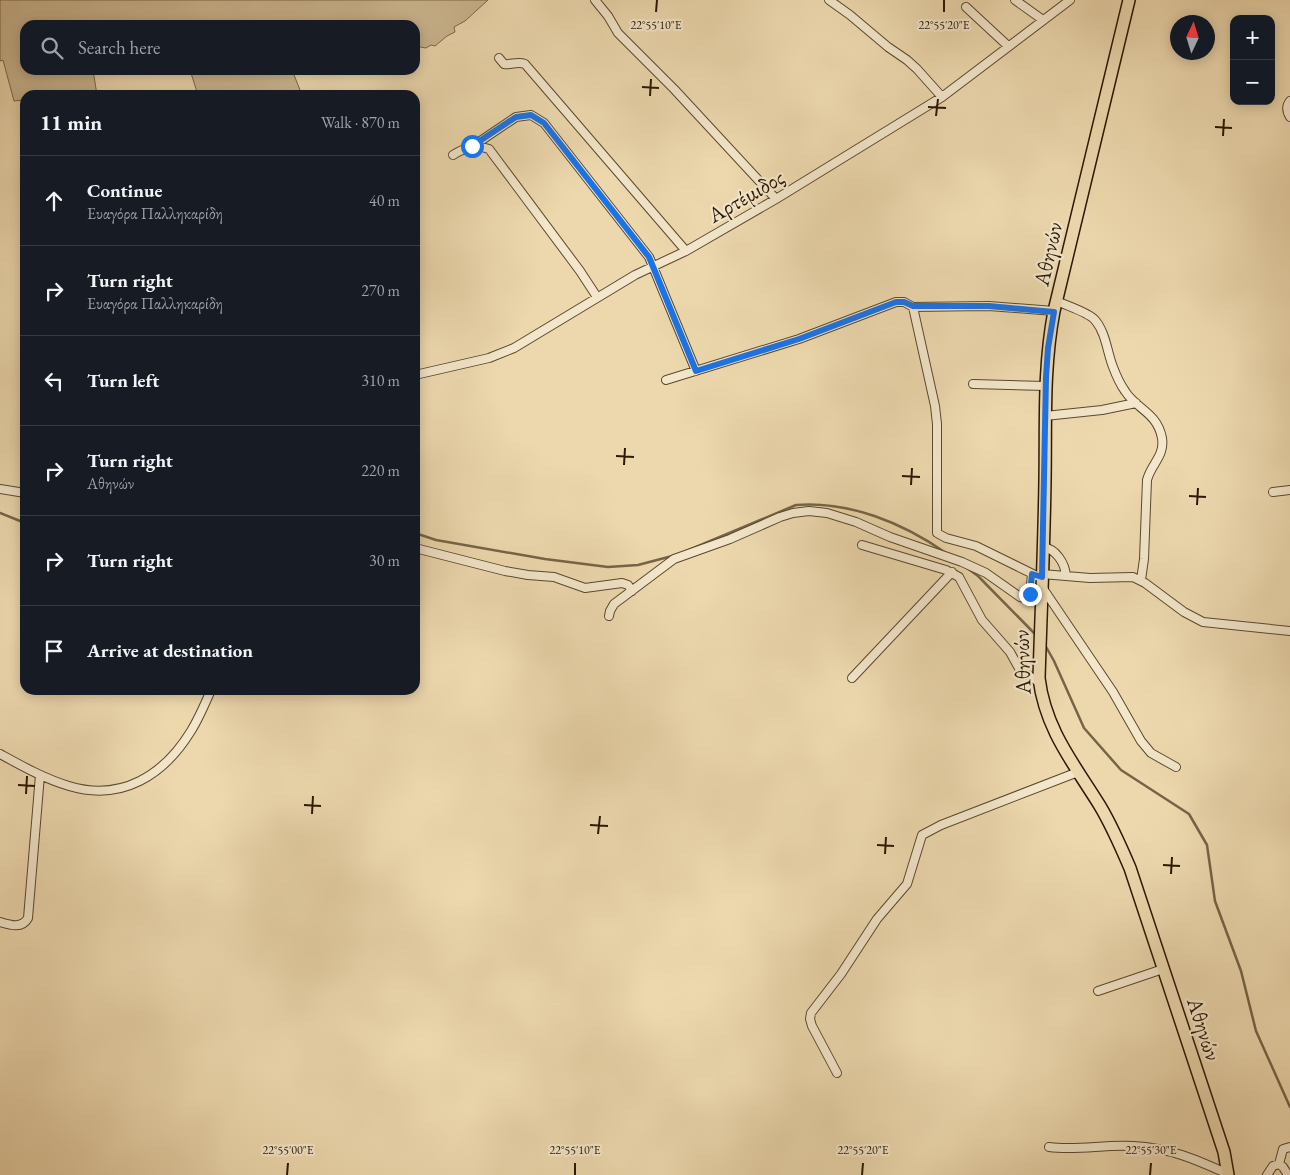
<!DOCTYPE html>
<html lang="en">
<head>
<meta charset="utf-8">
<style>
  body { margin:0; font-family:"EB Garamond",serif; background:#242831; color:#f1f3f6 }
  .controls { position:absolute; right:15px; top:15px; display:grid; overflow:hidden; border-radius:10px; box-shadow:0 2px 12px #0003 }
  .controls button { width:45px; height:45px; display:grid; place-items:center; padding:0; border:0; border-bottom:1px solid #363941; background:#171b24; color:#f1f3f6; font:25px sans-serif }
  .compass { position:absolute; left:1170px; top:15px; width:45px; height:45px; border-radius:50%; background:#171b24; box-shadow:0 2px 12px #0003; rotate:4deg }
  .stop { position:absolute; width:15px; height:15px; margin:-11px; border:4px solid #1a73e8; border-radius:50%; background:#fff }
  .stop.end { background:#1a73e8; border-color:#fff; box-shadow:0 1px 5px #0008 }
  .list { margin:0; padding:0; list-style:none }
  h2 { display:flex; justify-content:space-between; align-items:center; height:65px; margin:0; padding:0 20px; font-size:21px }
  h2 small { font-size:16px; font-weight:400; color:#9ea1a6 }
  .list li { display:grid; grid-template-columns:32px 1fr auto; gap:15px; align-items:center; box-sizing:border-box; height:90px; padding:0 20px; border-top:1px solid #363941 }
  .list b { display:block; font-size:19px; white-space:nowrap }
  .list p { margin:0; font-size:16px; white-space:nowrap; color:#9ea1a6 }
  .list em { font-size:16px; font-style:normal; color:#9ea1a6 }
  .icon { flex:none; width:28px; height:28px; fill:none; stroke:currentColor; stroke-width:2; stroke-linecap:round; stroke-linejoin:round }
  .map { position:relative; flex:none; width:1290px; height:1175px; overflow:hidden }
  .search { position:absolute; background:#171b24; box-shadow:0 2px 12px #0003; left:20px; top:20px; width:400px; height:55px; display:flex; align-items:center; gap:12px; box-sizing:border-box; padding:0 18px; border-radius:15px; color:#9ea1a6; font-size:19px }
  .panel { position:absolute; background:#171b24; box-shadow:0 2px 12px #0003; left:20px; top:90px; width:400px; height:605px; border-radius:15px }
  .map>svg:first-child { display:block }
  .green { fill:#ccb791; stroke:#7a684a }
  .lines { fill:none; stroke-linecap:round; stroke-linejoin:round }
  .stream { stroke:#766447; stroke-width:2.5 }
  .minor-casing { stroke:#5a482e; stroke-width:10 }
  .primary-casing { stroke:#291803; stroke-width:14 }
  .minor { stroke:#f3e6ca; stroke-width:8 }
  .primary { stroke:#edd8ae; stroke-width:11 }
  .route { stroke:#1a73e8; stroke-width:6 }
  .ticks { fill:none; stroke:#291803; stroke-width:2 }
  .labels { text-anchor:middle; dominant-baseline:central; stroke-width:4.5; stroke-linejoin:round; paint-order:stroke }
  .street-label { font-size:22px; fill:#291803; stroke:#f3e6ca }
  .ticks-label { font-size:12px; text-anchor:middle; fill:#291803; stroke:#f3e6ca; stroke-width:4.5; stroke-linejoin:round; paint-order:stroke }
</style>
</head>
<body>
<div class="map">
<svg width="1290" height="1175" viewBox="0 0 1290 1175">
  <rect width="100%" height="100%" fill="#edd8ae"/>
  <filter id="stains"><feTurbulence type="fractalNoise" baseFrequency=".004" numOctaves="4"/><feColorMatrix values="0 0 0 0 .2 0 0 0 0 .09 0 0 0 0 .02 0 0 0 .5 -.17"/></filter>
  <radialGradient id="worn" r=".72"><stop offset=".6" stop-color="#630" stop-opacity="0"/><stop offset="1" stop-color="#630" stop-opacity=".3"/></radialGradient>
  <!-- green -->
  <path class="green" d="M 0,0 L 488,0 L 465,21 L 454,27 L 455,32 L 447,36 L 435,46 L 431,45 L 426,48 L 415,46 L 415,25 L 25,25 L 25,70 L 93,70 L 97,95 L 25,95 L 25,100 L 14,101 L 3,60 L 0,61 Z
    M 190,70 L 292,70 L 302,95 L 198,95 Z"/>
  <g class="lines">
    <!-- stream -->
    <path class="stream" d="M 0,513 L 25,523
      M 415,533 L 436,540 L 545,559 L 608,567 L 638,565 L 676,555
      M 684,552 L 796,505 C 850,501 903,523 946,553
      M 967,568 L 978,576 L 1036,635
      M 1045,645 L 1054,661 L 1084,728 L 1121,770 L 1189,814 L 1207,845 L 1215,901 L 1241,971 L 1256,1031 L 1290,1107"/>
    <defs>
      <path id="minor" d="M 595,0 L 608,16 L 618,33 L 674,89 L 776,199
        M 829,0 L 850,15 L 888,47 L 907,60 L 917,69 L 942,97
        M 1015,0 L 1043,20
        M 966,7 L 1008,46
        M 499,58 L 504,64 C 511,65 518,61 525,64 L 686,251
        M 1290,101 C 1286,106 1287,112 1290,117
        M 473,146 L 516,117 L 531,115 L 544,123 L 649,257 L 696,371
        M 453,155 C 466,147 474,144 489,149 L 580,271 L 597,297
        M 1057,301 C 1067,306 1088,312 1095,320 C 1106,333 1107,352 1113,367 C 1116,375 1120,384 1125,391 C 1136,409 1157,412 1162,438 C 1165,456 1151,464 1147,480 L 1144,559 L 1141,580
        M 913,307 L 935,406 L 937,424 L 937,533 L 946,538 L 976,546 L 1037,576
        M 415,375 L 489,358 L 514,348 L 635,275 L 686,251 L 776,199 L 942,97 L 1070,0
        M 666,380 L 799,339 L 896,302 L 904,302 L 913,307 L 989,306 L 1054,311
        M 973,384 L 1045,386
        M 1045,416 L 1102,410 L 1136,403
        M 0,489 L 25,493
        M 1273,492 L 1290,490
        M 862,545 L 946,570 L 959,577 L 982,620 L 1010,652 L 1020,670 L 1040,683
        M 1043,547 C 1056,549 1065,563 1066,576
        M 415,548 L 505,571 L 528,575 L 554,577 L 585,588 L 622,583 L 628,585 L 632,591
        M 1042,574 L 1090,578 L 1133,577 L 1145,583 L 1184,612 L 1203,622 L 1290,631
        M 1042,587 L 1113,692 L 1141,741 L 1151,753 L 1176,767
        M 609,616 L 610,611 L 614,604 L 674,559 L 730,539 L 780,517 L 793,513 L 809,511 L 827,513 L 856,522 L 890,537 L 962,562 L 986,573 L 1020,597 L 1025,598 L 1030,594 L 1032,574
        M 852,678 L 952,572
        M 0,754 C 22,766 45,779 69,786 C 122,802 164,775 191,731 C 199,718 205,704 211,690
        M 0,922 C 10,925 22,929 28,918 L 40,775
        M 1098,991 L 1163,969
        M 837,1073 L 812,1026 L 810,1019 L 811,1013 L 841,974 L 877,919 L 907,884 L 922,835 L 941,825 L 1078,772
        M 1049,1147 C 1077,1151 1105,1144 1133,1146 C 1170,1148 1195,1159 1228,1174
        M 1279,1164 L 1283,1149 L 1290,1147
        M 1267,1175 L 1273,1166 L 1279,1164 L 1283,1167 L 1288,1175"/>
      <path id="primary" d="M 1129,0 L 1054,311 C 1043,369 1046,423 1045,481 C 1044,547 1041,613 1039,678 C 1045,729 1074,764 1100,806 C 1112,826 1121,847 1130,868 L 1224,1152 L 1228,1175"/>
    </defs>
    <!-- minor casing -->
    <use href="#minor" class="minor-casing"/>
    <!-- primary casing -->
    <use href="#primary" class="primary-casing"/>
    <!-- minor -->
    <use href="#minor" class="minor"/>
    <!-- primary -->
    <use href="#primary" class="primary"/>
  </g>
  <g class="lines">
    <!-- route -->
    <path class="route" d="M 472,146 L 516,117 L 531,115 L 544,123 L 649,257 L 696,371 L 799,339 L 896,302 L 904,302 L 913,306 L 989,306 L 1054,312 L 1048,348 L 1046,377 L 1042,577 L 1032,574 L 1030,594"/>
  </g>
  <!-- ticks -->
  <path class="ticks" d="M 656,12 L 657,0M 944,12 L 944,0M 642,87 L 659,88M 650,96 L 651,79M 928,107 L 946,108M 936,116 L 938,99M 1215,127 L 1232,128M 1223,136 L 1224,119M 616,456 L 634,457M 624,465 L 625,448M 902,476 L 920,477M 911,485 L 912,468M 1189,496 L 1206,497M 1197,505 L 1198,488M 18,785 L 35,786M 26,794 L 27,776M 304,805 L 321,806M 312,814 L 313,796M 590,825 L 608,826M 598,834 L 600,816M 877,845 L 894,846M 885,854 L 886,837M 1163,865 L 1180,866M 1171,874 L 1172,857M 287,1175 L 288,1163M 575,1175 L 575,1163M 862,1175 L 863,1163M 1150,1175 L 1151,1163"/>
  <g class="labels">
    <!-- street labels -->
    <g class="street-label">
      <text transform="translate(746 196) rotate(-30)">Αρτέμιδος</text>
      <text transform="translate(1048 254) rotate(-77)">Αθηνών</text>
      <text transform="translate(1022 662) rotate(-92)">Αθηνών</text>
      <text transform="translate(1204 1029) rotate(72)">Αθηνών</text>
    </g>
  </g>
  <g class="ticks-label">
    <text x="656" y="29">22°55'10"E</text>
    <text x="944" y="29">22°55'20"E</text>
    <text x="288" y="1154">22°55'00"E</text>
    <text x="575" y="1154">22°55'10"E</text>
    <text x="863" y="1154">22°55'20"E</text>
    <text x="1151" y="1154">22°55'30"E</text>
  </g>
  <rect width="100%" height="100%" filter="url(#stains)"/>
  <rect width="100%" height="100%" fill="url(#worn)"/>
</svg>
<div class="controls">
<button>+</button>
<button>−</button>
</div>
<svg class="compass" viewBox="-18 -18 36 36"><path d="M0-13l5 13h-10z" fill="#e53935"/><path d="M0 13l5-13h-10z" fill="#9ea1a6"/></svg>
<div class="stop" style="left:472px;top:146px"></div>
<div class="stop end" style="left:1030px;top:594px"></div>
<div class="search"><svg class="icon" aria-label="search" viewBox="0 0 24 24"><circle cx="10" cy="10" r="6"/><path d="M15 15l6 6"/></svg>Search here</div>
<section class="panel">
<h2>11 min<small>Walk · 870 m</small></h2>
<ul class="list">
<li><svg class="icon" aria-label="ahead" viewBox="0 0 24 24"><path d="M12 20V5M6 11l6-6 6 6"/></svg><div><b>Continue</b><p>Ευαγόρα Παλληκαρίδη</p></div><em>40 m</em></li>
<li><svg class="icon" aria-label="right" viewBox="0 0 24 24"><path d="M7 20v-9h11M14 6l5 5-5 5"/></svg><div><b>Turn right</b><p>Ευαγόρα Παλληκαρίδη</p></div><em>270 m</em></li>
<li><svg class="icon" aria-label="left" viewBox="0 0 24 24"><path d="M17 20v-9H6M10 6l-5 5 5 5"/></svg><div><b>Turn left</b></div><em>310 m</em></li>
<li><svg class="icon" aria-label="right" viewBox="0 0 24 24"><path d="M7 20v-9h11M14 6l5 5-5 5"/></svg><div><b>Turn right</b><p>Αθηνών</p></div><em>220 m</em></li>
<li><svg class="icon" aria-label="right" viewBox="0 0 24 24"><path d="M7 20v-9h11M14 6l5 5-5 5"/></svg><div><b>Turn right</b></div><em>30 m</em></li>
<li><svg class="icon" aria-label="arrive" viewBox="0 0 24 24"><path d="M6 21V4h12l-3 4 3 4H6"/></svg><div><b>Arrive at destination</b></div></li>
</ul>
</section>
</div>
</body>
</html>
